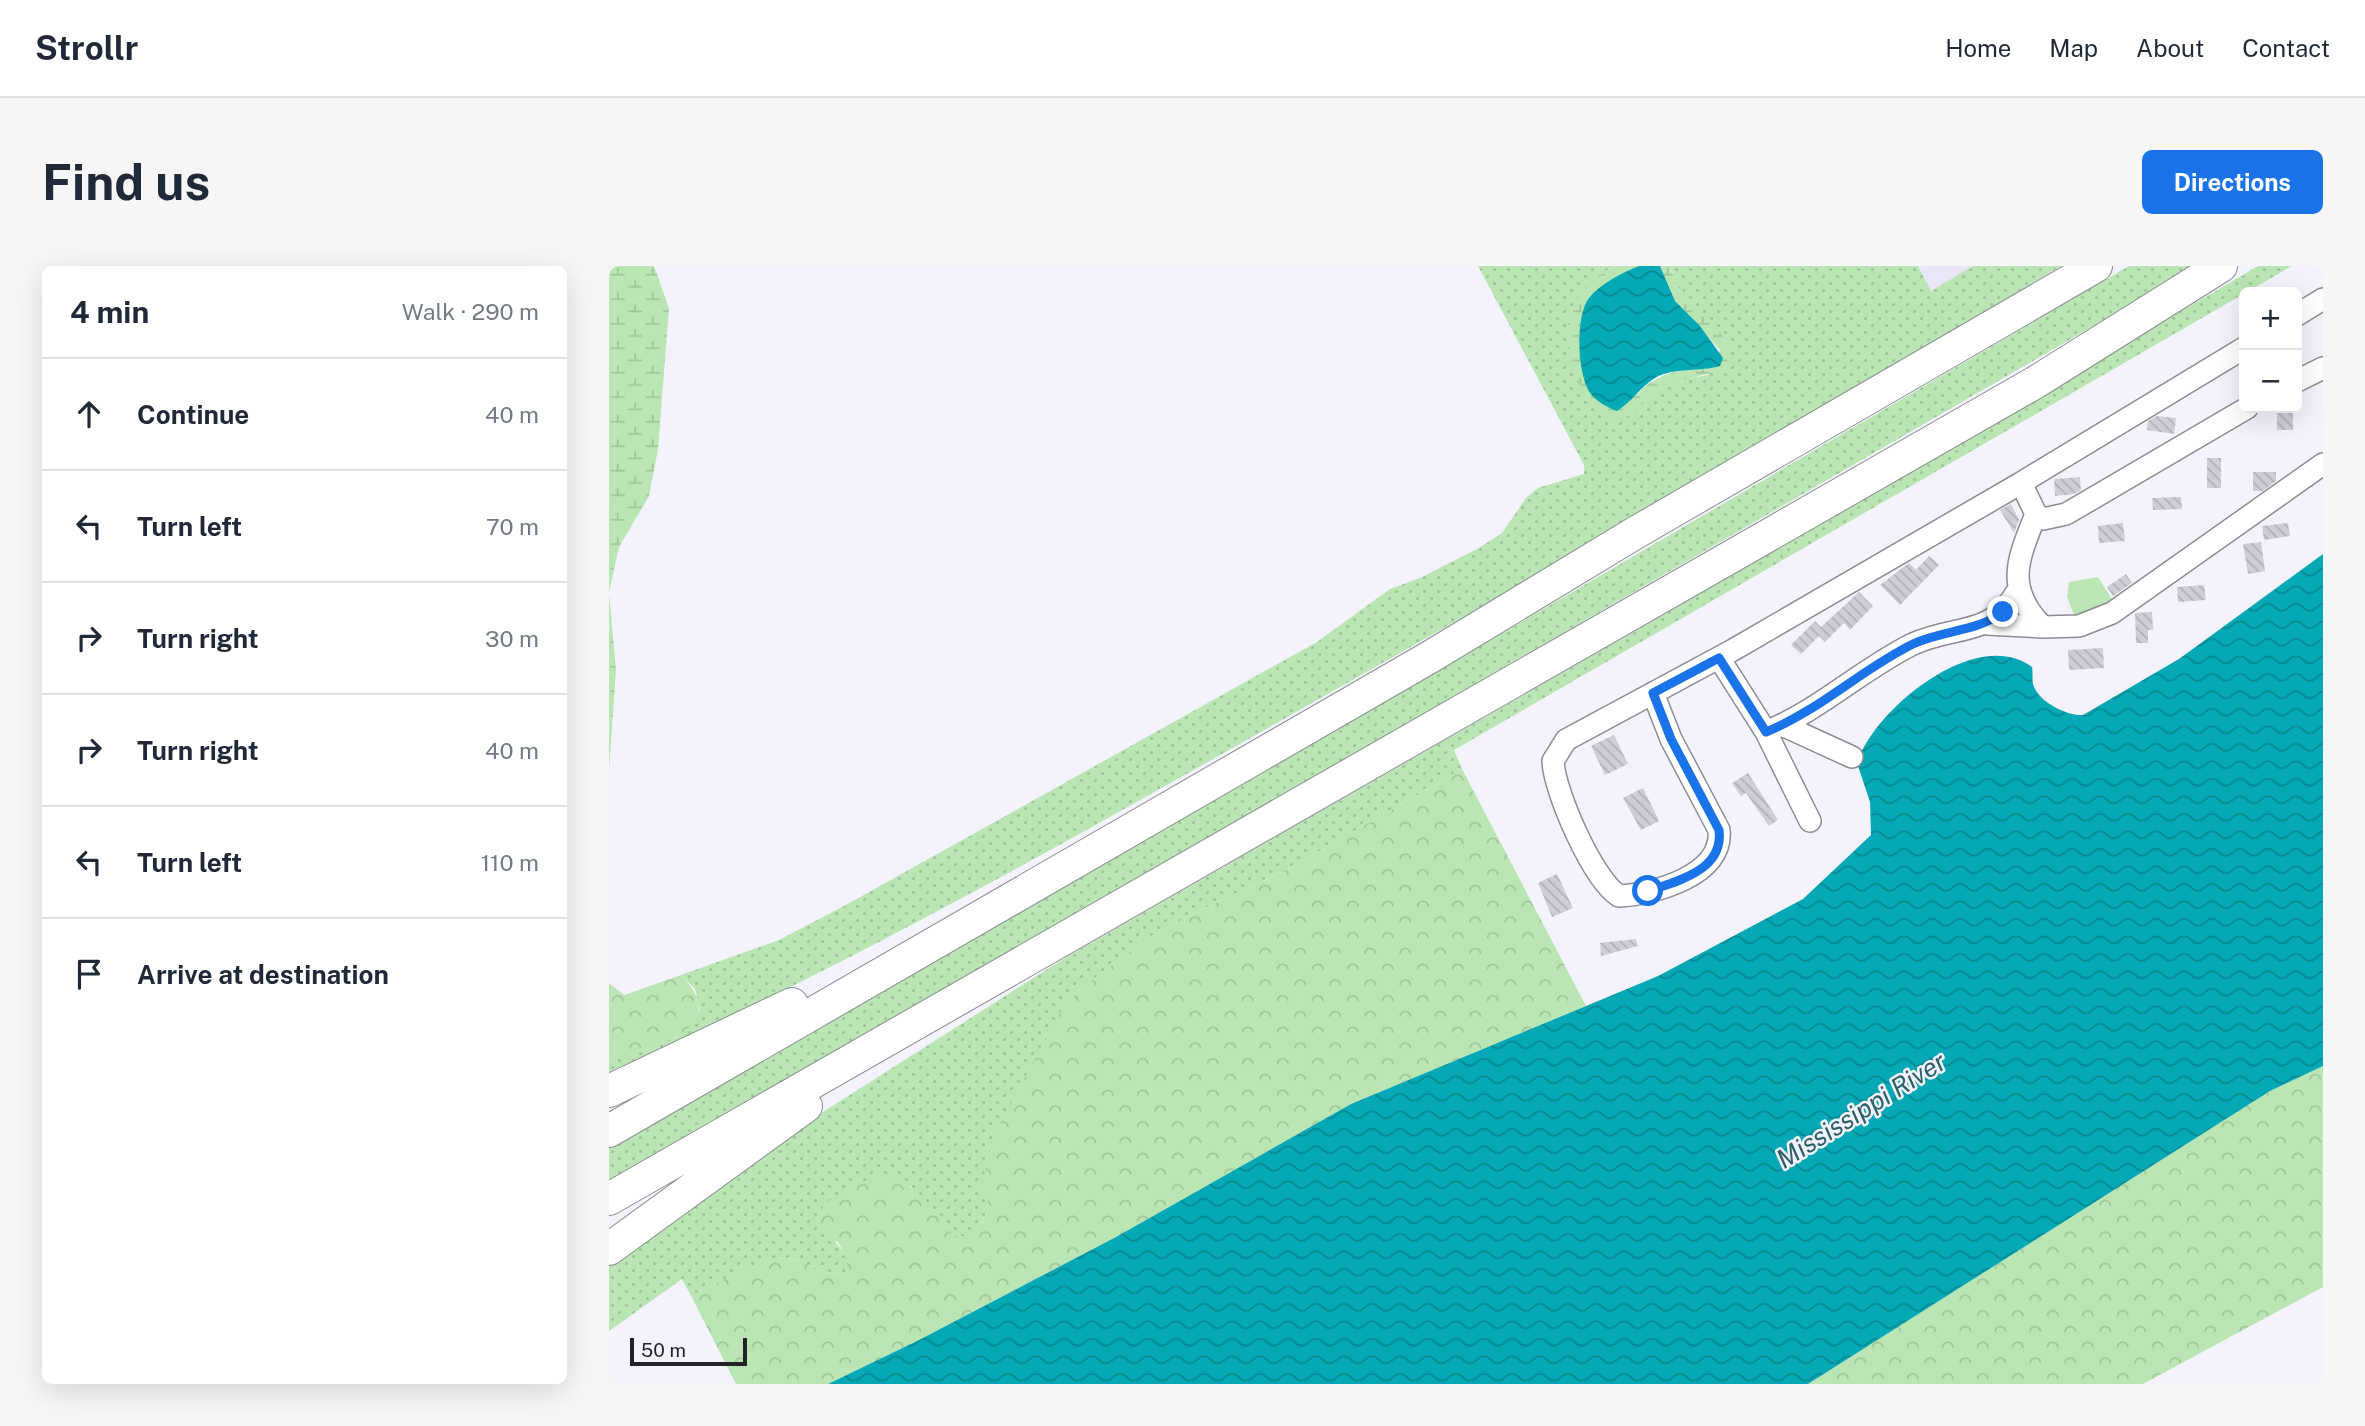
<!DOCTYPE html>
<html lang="en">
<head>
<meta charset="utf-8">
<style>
  body { margin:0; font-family:"Public Sans",sans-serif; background:#f6f6f7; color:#1f2937 }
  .controls { position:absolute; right:21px; top:21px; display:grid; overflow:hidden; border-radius:10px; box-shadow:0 7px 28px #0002 }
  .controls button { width:63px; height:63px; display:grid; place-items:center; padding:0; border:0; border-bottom:2px solid #e0e1e3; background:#fff; color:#1f2937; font:35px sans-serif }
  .scale { position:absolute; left:21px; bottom:18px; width:117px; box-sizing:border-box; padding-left:7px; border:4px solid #232226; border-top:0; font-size:19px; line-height:24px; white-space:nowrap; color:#232226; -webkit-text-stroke:5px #f4f3fd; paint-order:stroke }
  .stop { position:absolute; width:21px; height:21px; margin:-16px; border:5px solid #1a73e8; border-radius:50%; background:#fff }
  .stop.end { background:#1a73e8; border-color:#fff; box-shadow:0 2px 7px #0008 }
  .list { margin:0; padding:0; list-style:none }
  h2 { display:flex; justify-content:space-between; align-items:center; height:91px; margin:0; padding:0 28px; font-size:30px }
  h2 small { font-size:23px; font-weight:400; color:#747a83 }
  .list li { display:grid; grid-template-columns:46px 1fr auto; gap:21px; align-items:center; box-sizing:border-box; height:112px; padding:0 28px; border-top:2px solid #e0e1e3 }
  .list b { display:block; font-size:26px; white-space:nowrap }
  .list em { font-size:23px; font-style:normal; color:#747a83 }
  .icon { flex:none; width:38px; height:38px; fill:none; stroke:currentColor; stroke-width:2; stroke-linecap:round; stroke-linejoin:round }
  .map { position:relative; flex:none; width:1714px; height:1118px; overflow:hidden; border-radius:10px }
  header { display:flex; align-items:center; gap:42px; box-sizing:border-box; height:98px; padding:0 35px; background:#fff; border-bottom:2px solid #e0e1e3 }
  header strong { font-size:33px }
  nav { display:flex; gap:38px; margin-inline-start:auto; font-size:24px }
  .intro { display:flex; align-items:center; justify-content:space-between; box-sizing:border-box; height:168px; padding:0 42px }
  h1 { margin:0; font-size:49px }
  .button { padding:18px 32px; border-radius:10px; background:#1a73e8; color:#fff; font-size:24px; font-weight:700 }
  main { display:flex; gap:42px; padding:0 42px }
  aside { flex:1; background:#fff; border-radius:10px; box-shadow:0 7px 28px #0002 }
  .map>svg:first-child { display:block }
  .built { fill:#e8e6f7 }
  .grass { fill:url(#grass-dots) }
  .forest { fill:url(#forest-crowns) }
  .wetland { fill:url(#wetland-marsh) }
  .park { fill:#bae6b4 }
  .water { fill:url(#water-waves) }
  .building { fill:url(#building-back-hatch) }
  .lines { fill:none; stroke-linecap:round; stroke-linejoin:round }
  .minor-casing { stroke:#8d8c94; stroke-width:24 }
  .highway-casing { stroke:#8d8c94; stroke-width:34 }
  .minor { stroke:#fff; stroke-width:21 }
  .highway { stroke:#fff; stroke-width:32 }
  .route { stroke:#1a73e8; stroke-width:9 }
  .labels { text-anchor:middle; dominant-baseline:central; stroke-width:5; stroke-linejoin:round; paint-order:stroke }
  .water-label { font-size:26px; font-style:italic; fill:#2b6166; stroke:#f4f3fd }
</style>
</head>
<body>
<header>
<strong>Strollr</strong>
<nav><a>Home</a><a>Map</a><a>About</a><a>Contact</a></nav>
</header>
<div class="intro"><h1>Find us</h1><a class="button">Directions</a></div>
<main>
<aside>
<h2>4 min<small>Walk · 290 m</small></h2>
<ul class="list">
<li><svg class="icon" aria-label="ahead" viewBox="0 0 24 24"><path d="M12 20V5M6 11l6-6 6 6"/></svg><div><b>Continue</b></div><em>40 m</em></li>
<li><svg class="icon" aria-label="left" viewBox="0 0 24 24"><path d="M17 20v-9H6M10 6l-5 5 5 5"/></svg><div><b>Turn left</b></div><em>70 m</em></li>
<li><svg class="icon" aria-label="right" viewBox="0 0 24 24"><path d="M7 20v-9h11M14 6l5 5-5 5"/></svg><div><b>Turn right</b></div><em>30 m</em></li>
<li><svg class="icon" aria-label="right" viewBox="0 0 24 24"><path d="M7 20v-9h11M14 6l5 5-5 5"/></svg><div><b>Turn right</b></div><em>40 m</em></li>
<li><svg class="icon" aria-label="left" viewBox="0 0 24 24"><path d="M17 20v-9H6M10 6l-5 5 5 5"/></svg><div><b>Turn left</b></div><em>110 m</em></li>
<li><svg class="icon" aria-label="arrive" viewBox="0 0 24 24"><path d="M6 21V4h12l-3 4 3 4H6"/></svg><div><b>Arrive at destination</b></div></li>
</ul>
</aside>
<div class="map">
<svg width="1714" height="1118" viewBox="0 0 1714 1118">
  <defs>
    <pattern id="grass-dots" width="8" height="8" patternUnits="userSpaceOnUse" patternTransform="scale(1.75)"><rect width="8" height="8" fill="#bae6b4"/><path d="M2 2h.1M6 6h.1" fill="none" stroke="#a0c59b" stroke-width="1.8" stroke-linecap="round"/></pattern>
    <pattern id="forest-crowns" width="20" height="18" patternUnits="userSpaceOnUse" patternTransform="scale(1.75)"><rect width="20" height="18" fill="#bae6b4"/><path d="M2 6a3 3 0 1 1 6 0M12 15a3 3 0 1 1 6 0" fill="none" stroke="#a0c59b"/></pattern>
    <pattern id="wetland-marsh" width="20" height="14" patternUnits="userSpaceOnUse" patternTransform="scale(1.75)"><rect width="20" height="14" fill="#bae6b4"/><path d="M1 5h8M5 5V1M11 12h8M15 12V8" fill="none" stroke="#a0c59b"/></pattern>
    <pattern id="water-waves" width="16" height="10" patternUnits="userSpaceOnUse" patternTransform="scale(1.75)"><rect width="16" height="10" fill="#04a9b5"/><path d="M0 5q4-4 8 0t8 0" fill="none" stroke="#058993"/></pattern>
    <pattern id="building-back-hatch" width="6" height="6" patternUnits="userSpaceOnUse" patternTransform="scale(1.75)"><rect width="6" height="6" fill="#cfced7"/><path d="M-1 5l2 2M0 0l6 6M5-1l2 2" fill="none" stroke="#b1b1b8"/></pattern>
  </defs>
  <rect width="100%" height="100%" fill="#f4f3fd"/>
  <!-- built -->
  <path class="built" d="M 1309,0 L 1364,0 L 1322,25 Z"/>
  <!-- grass -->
  <path class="grass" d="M 869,0 L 1007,0 L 997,5 L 1022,149 C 1042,122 1065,115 1098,109 L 1117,75 L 1070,24 L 1061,0 L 1309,0 L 1322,25 L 1364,0 L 1452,0 C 1195,156 935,306 673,454 C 452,579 232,704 0,806 L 0,794 L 67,771 L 91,744 L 86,723 L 72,709 L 170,674 L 235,640 L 708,376 L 781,323 L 811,312 L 868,283 L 893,267 L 917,232 L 929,222 L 975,208 L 975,199 Z
    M 1520,0 L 1588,0 L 0,919 L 0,879 L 907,359 Z
    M 1649,0 L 1683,0 L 845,484 L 853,503 L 678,604 L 591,644 L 541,671 L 472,722 L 455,740 L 422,804 L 381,940 L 373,955 L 358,971 L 345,971 L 302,920 L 226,976 C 235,986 241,992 237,1006 C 214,1014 198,991 175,992 C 149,993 107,1019 82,1030 L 73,1013 L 0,1065 L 0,995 L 170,874 L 459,690 L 1065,343 Z"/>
  <!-- forest -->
  <path class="forest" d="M 853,503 L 977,740 L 742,838 L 507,971 L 310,1074 L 219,1118 L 127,1118 L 82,1030 C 107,1019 148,993 174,992 C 198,991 214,1014 237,1006 C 242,987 222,969 212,953 L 214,938 L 266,910 L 286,908 L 314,931 L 345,970 L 358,970 L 373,955 L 381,940 L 372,921 L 385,868 L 455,740 L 472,722 L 541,671 L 591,644 L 678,604 Z
    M 72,709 C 127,766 41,780 0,794 L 0,717 L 15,729 Z
    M 1714,800 L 1714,1021 L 1534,1118 L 1199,1118 L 1661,825 Z"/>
  <!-- wetland -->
  <path class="wetland" d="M 0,0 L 45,0 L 60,42 L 49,184 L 40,230 L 10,281 L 0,326 Z
    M 1007,0 L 1030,0 C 1006,10 976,26 970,54 C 968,67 972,85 973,99 L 1029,128 C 1045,107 1079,101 1104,102 L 1111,84 L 1066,35 L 1051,0 L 1061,0 C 1069,36 1125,62 1122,97 L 1115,102 C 1076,117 1049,113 1022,149 C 1015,151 1007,154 1000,153 C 993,151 988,144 984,139 C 963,113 948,67 966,36 C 974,20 991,8 1007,0 Z
    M 0,327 L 7,404 L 0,504 Z"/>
  <!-- park -->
  <path class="park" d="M 1489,311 L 1507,340 L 1468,356 L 1458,331 L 1460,316 Z"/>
  <!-- water -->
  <path class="water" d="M 1030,0 L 1051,0 L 1066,35 L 1091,60 L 1114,92 L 1111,100 C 1091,106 1065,101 1046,112 C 1031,121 1023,136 1008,145 C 999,142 987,135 981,127 C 968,108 966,50 980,32 C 992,17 1013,7 1030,0 Z
    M 1714,288 L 1714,800 L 1661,825 L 1199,1118 L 219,1118 L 310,1074 L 507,971 L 742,838 L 1049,710 L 1194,633 L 1262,569 L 1261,536 L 1248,497 C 1265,443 1368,359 1423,401 C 1424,406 1423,413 1424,418 C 1429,436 1458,450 1474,449 L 1570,393 Z"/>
  <!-- building -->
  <path class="building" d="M 1684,142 L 1684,164 L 1668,164 L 1668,143 Z
    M 1548,150 L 1567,152 L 1565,168 L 1538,164 L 1539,155 Z
    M 1598,192 L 1612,192 L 1612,222 L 1598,222 Z
    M 1644,206 L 1667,206 L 1667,215 L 1654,225 L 1644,225 Z
    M 1471,211 L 1472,224 L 1465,228 L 1446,230 L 1445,213 Z
    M 1572,231 L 1573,243 L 1544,244 L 1543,232 Z
    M 1402,238 L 1410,254 L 1405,267 L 1391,244 Z
    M 1514,257 L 1516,275 L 1490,277 L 1489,260 Z
    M 1679,257 L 1681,270 L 1655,274 L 1653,260 Z
    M 1652,276 L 1656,305 L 1639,308 L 1634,278 Z
    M 1320,290 L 1330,299 L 1291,339 L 1271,319 L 1300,297 L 1307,304 Z
    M 1517,308 L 1523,317 L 1504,330 L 1498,321 Z
    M 1595,319 L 1597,334 L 1569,336 L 1568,321 Z
    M 1250,326 L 1264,340 L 1241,364 L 1235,357 L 1216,376 L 1210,370 L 1192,388 L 1182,379 L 1206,355 L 1212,361 Z
    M 1543,346 L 1544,364 L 1539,364 L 1539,377 L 1527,377 L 1526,347 Z
    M 1494,382 L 1495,402 L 1460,404 L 1459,384 Z
    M 1005,469 L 1019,498 L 996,509 L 982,480 Z
    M 1139,507 L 1169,554 L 1160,560 L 1137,527 L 1132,530 L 1123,517 Z
    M 1034,522 L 1050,555 L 1032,564 L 1014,532 Z
    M 948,608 L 964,642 L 943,651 L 929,617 Z
    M 1027,673 L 1029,680 L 992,690 L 991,677 Z"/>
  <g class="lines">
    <defs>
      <path id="minor" d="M 1688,49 L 1714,33
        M 1635,82 L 1412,217 L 1427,248 C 1409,293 1395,322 1434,361 L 1470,360 L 1503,347 L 1714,198
        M 1688,115 L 1714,102
        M 1427,248 L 1434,253 L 1457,248 L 1638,142
        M 1378,358 L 1434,361
        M 1110,392 L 1157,466 C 1211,444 1253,403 1304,378 C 1348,358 1382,372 1409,324
        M 1044,427 L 1062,473 L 1110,564 C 1115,609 1046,628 1010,630 C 984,614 945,525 944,495 L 957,474 L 1124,384 L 1412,217
        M 1173,459 L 1243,491
        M 1157,466 L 1201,555"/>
      <path id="highway" d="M 0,825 L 183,738
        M 0,865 L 821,391 L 1026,267 L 1487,0
        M 0,933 L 1427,116 L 1612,0
        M 0,983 L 197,840"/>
    </defs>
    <!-- minor casing -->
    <use href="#minor" class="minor-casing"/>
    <!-- highway casing -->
    <use href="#highway" class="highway-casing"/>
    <!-- minor -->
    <use href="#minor" class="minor"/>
    <!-- highway -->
    <use href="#highway" class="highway"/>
  </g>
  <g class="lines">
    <!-- route -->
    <path class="route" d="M 1039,625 C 1069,615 1115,604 1110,564 L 1062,473 L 1044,427 L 1110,392 L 1157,466 C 1211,444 1253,403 1304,378 C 1334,364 1368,366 1394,346"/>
  </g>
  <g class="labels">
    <!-- water labels -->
    <g class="water-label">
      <text transform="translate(1252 844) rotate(-32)">Mississippi River</text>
    </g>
  </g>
</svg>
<div class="controls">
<button>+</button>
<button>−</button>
</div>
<div class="scale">50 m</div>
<div class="stop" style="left:1039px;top:625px"></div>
<div class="stop end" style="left:1394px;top:346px"></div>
</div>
</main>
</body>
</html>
